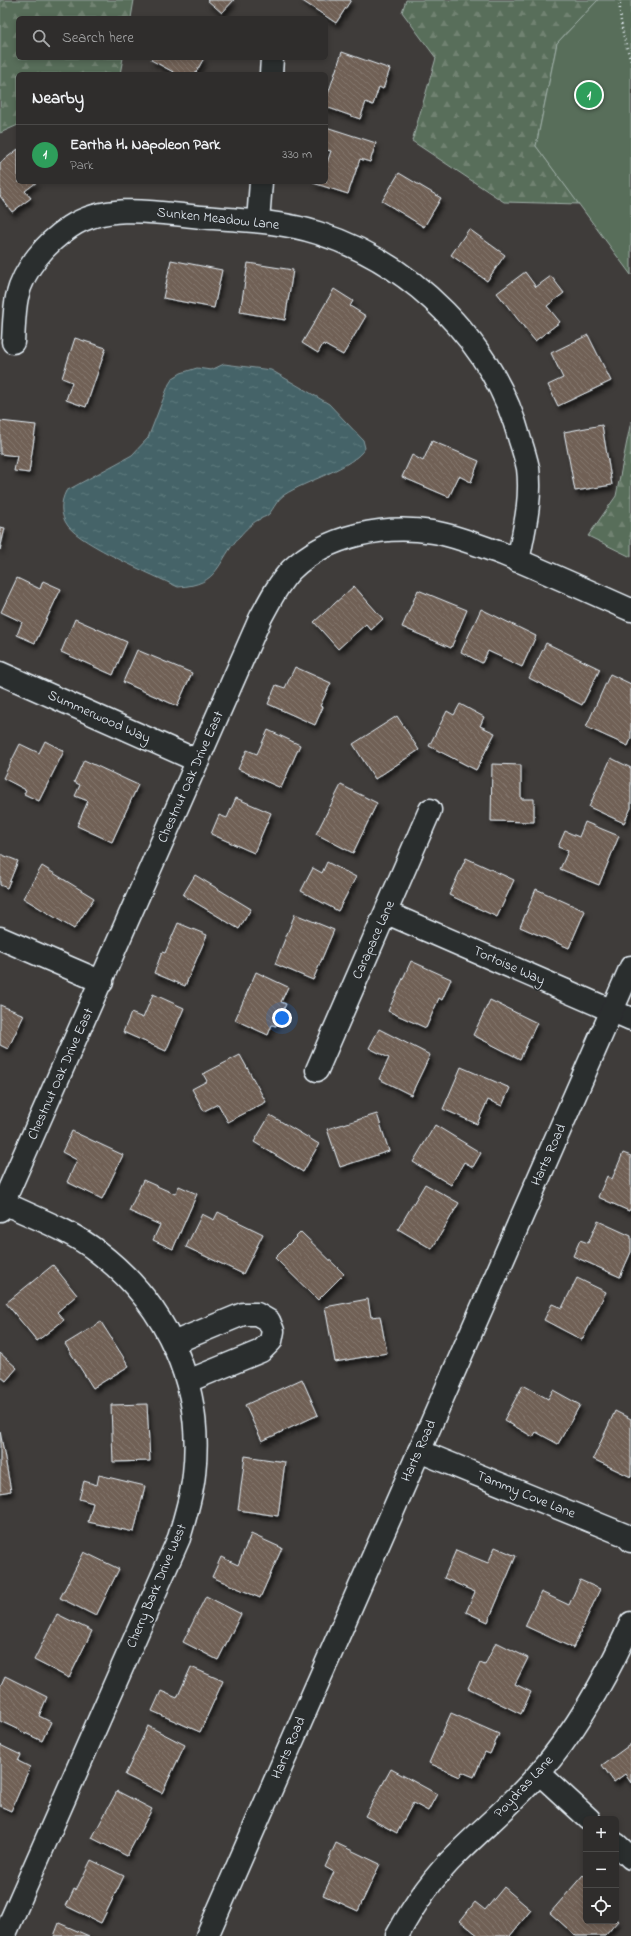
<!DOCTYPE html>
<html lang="en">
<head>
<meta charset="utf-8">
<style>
  body { margin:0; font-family:"Indie Flower",sans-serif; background:#373534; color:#f1f3f6 }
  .controls { position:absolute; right:12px; bottom:12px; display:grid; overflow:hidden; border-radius:6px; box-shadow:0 2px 6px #0003 }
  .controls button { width:36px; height:36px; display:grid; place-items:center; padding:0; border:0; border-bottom:1px solid #4a4948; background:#2f2d2c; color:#f1f3f6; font:20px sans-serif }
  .you { position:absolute; left:282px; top:1018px; width:14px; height:14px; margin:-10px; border:3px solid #fff; border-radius:50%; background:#1a73e8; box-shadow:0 0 0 6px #1a73e833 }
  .badge { display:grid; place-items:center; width:26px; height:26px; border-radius:50%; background:#8c9099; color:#fff; font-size:13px; font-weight:700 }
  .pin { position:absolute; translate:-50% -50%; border:2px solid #fff; box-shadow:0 1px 4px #0006 }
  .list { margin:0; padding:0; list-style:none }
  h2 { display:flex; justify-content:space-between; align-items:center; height:52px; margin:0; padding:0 16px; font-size:17px }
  h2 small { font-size:13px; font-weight:400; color:#a7a8a9 }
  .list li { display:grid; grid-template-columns:26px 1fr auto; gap:12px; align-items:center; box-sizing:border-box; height:60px; padding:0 16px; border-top:1px solid #4a4948 }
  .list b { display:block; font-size:15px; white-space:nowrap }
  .list p { margin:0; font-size:13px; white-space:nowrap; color:#a7a8a9 }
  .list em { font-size:13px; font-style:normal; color:#a7a8a9 }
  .icon { flex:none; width:22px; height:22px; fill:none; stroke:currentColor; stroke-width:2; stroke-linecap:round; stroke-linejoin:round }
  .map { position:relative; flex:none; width:631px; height:1936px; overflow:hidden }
  .search { position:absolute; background:#2f2d2c; box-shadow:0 2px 6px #0003; left:16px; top:16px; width:312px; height:44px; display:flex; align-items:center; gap:10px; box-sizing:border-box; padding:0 14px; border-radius:6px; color:#a7a8a9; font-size:15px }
  .panel { position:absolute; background:#2f2d2c; box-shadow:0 2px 6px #0003; left:16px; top:72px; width:312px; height:112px; border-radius:6px }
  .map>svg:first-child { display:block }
  .forest { fill:url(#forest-firs); stroke:#a0b0a9 }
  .green { fill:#596e5a; stroke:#a0b0a9 }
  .water { fill:url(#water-ripples); stroke:#869ca1 }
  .building { fill:url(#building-back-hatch); stroke:#e8f1f8; filter:url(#shadow) }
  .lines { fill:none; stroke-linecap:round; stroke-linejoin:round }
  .minor-casing { stroke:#e8f1f8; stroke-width:25 }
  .tertiary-casing { stroke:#e8f1f8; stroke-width:25 }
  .path { stroke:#e8f1f8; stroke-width:2.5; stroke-dasharray:1 3; stroke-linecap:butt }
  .minor { stroke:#2a2d2e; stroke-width:22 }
  .tertiary { stroke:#2a2d2e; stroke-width:22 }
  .labels { text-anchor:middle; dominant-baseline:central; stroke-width:3; stroke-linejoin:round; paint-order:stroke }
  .street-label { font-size:14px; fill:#e8f1f8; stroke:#2a2d2e }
</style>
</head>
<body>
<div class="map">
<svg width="631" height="1936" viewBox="0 0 631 1936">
  <defs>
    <pattern id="forest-firs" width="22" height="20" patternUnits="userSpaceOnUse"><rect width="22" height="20" fill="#596e5a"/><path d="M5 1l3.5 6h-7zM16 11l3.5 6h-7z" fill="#718372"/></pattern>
    <pattern id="water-ripples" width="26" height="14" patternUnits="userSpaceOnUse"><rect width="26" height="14" fill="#456367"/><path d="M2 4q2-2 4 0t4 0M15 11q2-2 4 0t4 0" fill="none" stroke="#607a7e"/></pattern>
    <pattern id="building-back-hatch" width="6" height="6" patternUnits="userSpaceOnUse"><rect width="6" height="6" fill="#6f6055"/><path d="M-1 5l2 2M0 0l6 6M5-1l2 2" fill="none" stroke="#84776e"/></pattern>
    <filter id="shadow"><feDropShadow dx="2.5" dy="4.5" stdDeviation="2" flood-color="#0009"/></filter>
  </defs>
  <rect width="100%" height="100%" fill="#3f3c3a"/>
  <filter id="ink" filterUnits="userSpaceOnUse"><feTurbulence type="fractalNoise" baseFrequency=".025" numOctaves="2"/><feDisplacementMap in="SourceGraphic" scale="8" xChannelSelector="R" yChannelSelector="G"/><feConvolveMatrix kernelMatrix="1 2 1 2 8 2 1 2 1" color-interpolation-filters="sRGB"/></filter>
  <g filter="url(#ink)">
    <!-- forest -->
    <path class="forest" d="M 0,0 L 134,0 L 131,18 L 18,18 L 18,58 L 123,58 L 120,74 L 18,74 L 18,125 L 0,133 Z
      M 406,0 L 598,0 L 557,43 L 536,146 L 579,204 L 504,202 L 412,141 L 436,58 L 402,12 Z
      M 631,421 L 631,557 L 588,536 L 616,496 Z"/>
    <!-- green -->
    <path class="green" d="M 598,0 L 631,0 L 631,275 L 536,146 L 557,43 Z"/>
    <!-- water -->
    <path class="water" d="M 224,364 L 271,370 L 329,404 L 363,440 L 365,448 C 353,468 305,481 284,495 C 277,500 274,508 269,514 C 266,517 261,518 258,520 C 252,523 245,530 240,536 C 216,562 221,585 178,587 C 153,575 82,545 68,526 C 60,515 60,503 66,491 L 132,455 L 148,438 L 169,384 L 173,378 L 181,373 L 197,368 L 211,370 Z"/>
    <!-- building -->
    <path class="building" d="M 207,0 L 234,0 L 222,13 Z
      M 301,0 L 351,0 L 336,23 Z
      M 342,52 L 390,69 L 383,89 L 379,87 L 373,105 L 366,102 L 360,119 L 326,107 L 326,100 Z
      M 152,58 L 204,58 L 195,74 L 177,74 L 151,60 Z
      M 326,127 L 376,143 L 370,162 L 360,159 L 348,194 L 313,183 L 326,182 L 326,166 L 331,151 L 326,150 Z
      M 18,149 L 18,182 L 37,182 L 25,191 L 31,198 L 12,212 L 0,196 L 0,163 Z
      M 399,173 L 441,198 L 424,227 L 382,201 Z
      M 469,229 L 505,255 L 487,281 L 451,255 Z
      M 171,260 L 222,270 L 214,308 L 163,298 Z
      M 248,263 L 293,270 L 285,320 L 240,312 Z
      M 525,272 L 536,287 L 551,276 L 564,293 L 547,306 L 560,322 L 535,341 L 497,293 Z
      M 334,289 L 353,301 L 350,306 L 366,316 L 343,355 L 323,344 L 318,353 L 302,343 Z
      M 588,335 L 611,381 L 558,406 L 548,385 L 563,378 L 551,353 Z
      M 75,338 L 106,348 L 86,407 L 66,400 L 72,382 L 62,378 Z
      M 0,421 L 36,425 L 29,473 L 14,471 L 17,456 L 0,454 Z
      M 602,425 L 612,485 L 575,491 L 564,432 Z
      M 432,441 L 479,461 L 471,482 L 459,476 L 449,497 L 402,477 L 412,455 L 423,461 Z
      M 0,527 L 5,528 L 0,550 Z
      M 17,578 L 40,589 L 43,581 L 61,589 L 35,643 L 17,635 L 22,622 L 1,612 Z
      M 354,586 L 383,619 L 371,630 L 366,624 L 338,649 L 314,622 Z
      M 418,590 L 467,610 L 451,648 L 402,627 Z
      M 481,609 L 536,636 L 522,667 L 488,651 L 482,663 L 461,652 Z
      M 75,619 L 127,642 L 113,675 L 61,652 Z
      M 546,643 L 600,669 L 582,705 L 529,678 Z
      M 137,650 L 192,673 L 177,706 L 123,682 Z
      M 295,667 L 331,683 L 320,706 L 323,707 L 315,725 L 268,704 L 276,685 L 285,688 Z
      M 610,674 L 631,684 L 631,739 L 628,746 L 586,727 Z
      M 460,704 L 484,717 L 480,726 L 495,733 L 476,770 L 429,746 L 447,711 L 454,715 Z
      M 397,716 L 419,750 L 375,779 L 353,744 Z
      M 268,730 L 300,745 L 281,788 L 238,769 L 247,750 L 257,754 Z
      M 45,741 L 64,751 L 39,801 L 24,794 L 26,790 L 3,778 L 20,744 L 39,753 Z
      M 611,758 L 631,768 L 631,808 L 624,823 L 589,807 Z
      M 84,760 L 138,785 L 112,842 L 77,826 L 88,801 L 75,796 L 80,785 L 74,782 Z
      M 492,764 L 521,765 L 521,799 L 534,799 L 534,822 L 491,821 Z
      M 341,785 L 377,803 L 353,853 L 316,834 Z
      M 236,798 L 271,813 L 254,853 L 211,834 L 219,815 L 227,818 Z
      M 585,822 L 619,836 L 599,885 L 560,869 L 568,851 L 558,847 L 565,831 L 579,837 Z
      M 0,854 L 18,861 L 7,888 L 0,885 Z
      M 466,858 L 514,880 L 497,917 L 449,895 Z
      M 327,862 L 356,877 L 338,911 L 301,891 L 313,868 L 322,873 Z
      M 42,866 L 94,898 L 74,929 L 23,898 Z
      M 195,875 L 251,909 L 239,929 L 183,895 Z
      M 536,889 L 585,911 L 569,948 L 520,927 Z
      M 295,914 L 334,930 L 313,980 L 275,964 Z
      M 178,923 L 207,935 L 185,986 L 154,973 L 162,952 L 165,953 Z
      M 411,961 L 451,979 L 442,1000 L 439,998 L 426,1028 L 388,1011 Z
      M 256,972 L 288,987 L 281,1002 L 286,1004 L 276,1026 L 272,1025 L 268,1035 L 235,1020 Z
      M 153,994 L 184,1008 L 166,1051 L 123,1032 L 131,1013 L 143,1018 Z
      M 490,1000 L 537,1023 L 520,1059 L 473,1035 Z
      M 0,1005 L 24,1015 L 8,1049 L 0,1045 Z
      M 379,1029 L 430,1055 L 411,1095 L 379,1079 L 389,1058 L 369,1048 Z
      M 240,1055 L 266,1102 L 228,1122 L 218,1104 L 204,1111 L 192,1089 L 207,1081 L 203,1074 Z
      M 461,1067 L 510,1088 L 502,1106 L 488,1100 L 477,1124 L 443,1109 Z
      M 377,1114 L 389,1151 L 340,1167 L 327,1129 Z
      M 270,1115 L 319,1144 L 303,1172 L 254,1142 Z
      M 435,1125 L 481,1153 L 473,1167 L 464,1162 L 451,1185 L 413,1162 Z
      M 72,1131 L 123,1155 L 102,1199 L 67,1182 L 77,1160 L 62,1152 Z
      M 623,1153 L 631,1156 L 631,1207 L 629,1211 L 598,1197 L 607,1176 L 612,1179 Z
      M 143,1180 L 175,1194 L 179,1186 L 197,1194 L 173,1249 L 153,1240 L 160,1225 L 129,1211 Z
      M 425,1184 L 459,1203 L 432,1249 L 398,1229 Z
      M 218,1212 L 263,1234 L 243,1274 L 186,1247 L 202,1214 L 214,1220 Z
      M 598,1221 L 631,1236 L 631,1252 L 620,1277 L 573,1256 L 580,1240 L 588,1243 Z
      M 301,1232 L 344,1274 L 318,1300 L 275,1258 Z
      M 53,1265 L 77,1295 L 57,1312 L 64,1320 L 37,1341 L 6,1303 Z
      M 577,1278 L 606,1292 L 582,1340 L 544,1320 L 552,1304 L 562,1308 Z
      M 368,1299 L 371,1317 L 380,1316 L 387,1353 L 335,1362 L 325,1307 Z
      M 101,1322 L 129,1366 L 93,1388 L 65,1344 Z
      M 0,1353 L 17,1368 L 6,1381 L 0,1376 Z
      M 302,1379 L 318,1415 L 262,1441 L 245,1405 Z
      M 523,1385 L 548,1399 L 553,1390 L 580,1405 L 558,1444 L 536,1432 L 533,1437 L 504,1420 Z
      M 147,1404 L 150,1461 L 113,1462 L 111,1405 Z
      M 615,1411 L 631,1419 L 631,1477 L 593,1459 Z
      M 0,1431 L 11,1491 L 0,1493 Z
      M 245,1456 L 285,1462 L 278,1516 L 238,1510 Z
      M 99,1475 L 145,1486 L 134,1532 L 88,1522 L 93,1503 L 79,1499 L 84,1481 L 97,1485 Z
      M 251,1534 L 282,1548 L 260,1598 L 212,1577 L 221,1557 L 238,1565 Z
      M 495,1547 L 516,1556 L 488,1622 L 466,1612 L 475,1592 L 444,1578 L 456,1550 L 488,1563 Z
      M 84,1552 L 119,1569 L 96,1616 L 60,1598 Z
      M 580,1580 L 600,1589 L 573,1648 L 525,1626 L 541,1592 L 569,1605 Z
      M 206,1596 L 241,1614 L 218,1660 L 183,1642 Z
      M 57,1614 L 92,1631 L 69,1678 L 34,1660 Z
      M 496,1642 L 528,1658 L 515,1684 L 531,1692 L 521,1714 L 468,1688 L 480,1663 L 485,1665 Z
      M 191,1667 L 223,1681 L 200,1732 L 152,1711 L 161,1691 L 177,1698 Z
      M 5,1676 L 47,1697 L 39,1716 L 51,1722 L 42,1741 L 0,1721 L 0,1687 Z
      M 451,1713 L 499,1734 L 490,1754 L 485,1752 L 474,1777 L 462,1772 L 460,1777 L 429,1763 Z
      M 148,1726 L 185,1745 L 162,1793 L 125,1775 Z
      M 631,1744 L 631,1783 L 625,1774 L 614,1782 L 602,1765 Z
      M 0,1745 L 21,1755 L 18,1761 L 30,1767 L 11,1811 L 0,1806 Z
      M 391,1769 L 437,1794 L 428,1811 L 413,1803 L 397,1833 L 365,1816 Z
      M 117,1791 L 152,1809 L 127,1856 L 92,1838 Z
      M 336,1843 L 380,1864 L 358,1911 L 323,1895 L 334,1872 L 325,1867 Z
      M 91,1860 L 124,1876 L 101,1923 L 66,1906 L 74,1889 L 76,1890 Z
      M 583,1875 L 586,1878 L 586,1921 L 616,1921 L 616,1919 L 618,1921 L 605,1936 L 576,1936 L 550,1913 Z
      M 504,1887 L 531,1910 L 510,1936 L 479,1936 L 460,1921 L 475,1902 L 485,1910 Z
      M 59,1923 L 89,1936 L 54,1936 Z"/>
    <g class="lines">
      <defs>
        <path id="minor" d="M 271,74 L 272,58
          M 258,221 L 261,182
          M 13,342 C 14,327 14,311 17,297 C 24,268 46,243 70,227 C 108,202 159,213 201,217 C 239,220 282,221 318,233 C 413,263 494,344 520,440 C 523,449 526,459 528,468 C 532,500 524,530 518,561
          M 0,673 L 198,761
          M 387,913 L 631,1019
          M 0,938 L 102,982
          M 317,1070 L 430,810
          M 0,1210 L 260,619 C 269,602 278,584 291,570 C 327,535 385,524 433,532 C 457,536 480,546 503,554 C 546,572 588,591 631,610
          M 173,1343 L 243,1314 L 257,1314 L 269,1321 L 273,1331 L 271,1341 L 261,1351 L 188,1381
          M 419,1451 L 625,1535 L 631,1541
          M 539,1773 L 589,1819
          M 616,1844 L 631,1858
          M 4,1936 L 179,1538 C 185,1517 192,1496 194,1474 C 204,1386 167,1305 98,1252 C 70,1230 35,1218 4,1203
          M 397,1936 C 413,1906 433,1877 458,1853 C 485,1826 515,1802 540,1772 C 578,1728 607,1676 631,1623"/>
        <path id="tertiary" d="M 207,1936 L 631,967"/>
      </defs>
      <!-- minor casing -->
      <use href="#minor" class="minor-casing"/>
      <!-- tertiary casing -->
      <use href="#tertiary" class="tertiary-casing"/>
      <!-- path -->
      <path class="path" d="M 620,0 C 619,21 624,40 631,60"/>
      <!-- minor -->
      <use href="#minor" class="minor"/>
      <!-- tertiary -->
      <use href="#tertiary" class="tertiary"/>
    </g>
  </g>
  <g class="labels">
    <!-- street labels -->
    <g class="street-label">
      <text transform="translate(218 219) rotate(6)">Sunken Meadow Lane</text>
      <text transform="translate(99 717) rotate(24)">Summerwood Way</text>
      <text transform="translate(191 777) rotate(-66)">Chestnut Oak Drive East</text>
      <text transform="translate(374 940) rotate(-66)">Carapace Lane</text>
      <text transform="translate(509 966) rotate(24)">Tortoise Way</text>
      <text transform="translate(61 1074) rotate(-66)">Chestnut Oak Drive East</text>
      <text transform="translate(549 1155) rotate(-66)">Harts Road</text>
      <text transform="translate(419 1451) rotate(-66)">Harts Road</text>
      <text transform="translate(526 1495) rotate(22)">Tammy Cove Lane</text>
      <text transform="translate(157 1586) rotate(-67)">Cherry Bark Drive West</text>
      <text transform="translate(289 1748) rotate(-67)">Harts Road</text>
      <text transform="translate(524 1787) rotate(-47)">Poydras Lane</text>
    </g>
  </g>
</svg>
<div class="controls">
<button>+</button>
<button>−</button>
<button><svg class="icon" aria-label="locate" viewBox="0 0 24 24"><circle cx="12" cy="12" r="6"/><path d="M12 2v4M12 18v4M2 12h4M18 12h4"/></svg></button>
</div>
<div class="you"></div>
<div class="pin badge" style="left:589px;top:95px;background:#2e9e5b">1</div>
<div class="search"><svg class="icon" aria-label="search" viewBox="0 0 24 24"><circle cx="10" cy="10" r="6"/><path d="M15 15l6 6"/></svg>Search here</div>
<section class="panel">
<h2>Nearby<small></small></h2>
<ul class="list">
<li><span class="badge" style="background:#2e9e5b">1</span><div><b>Eartha H. Napoleon Park</b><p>Park</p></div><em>330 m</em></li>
</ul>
</section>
</div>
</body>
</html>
